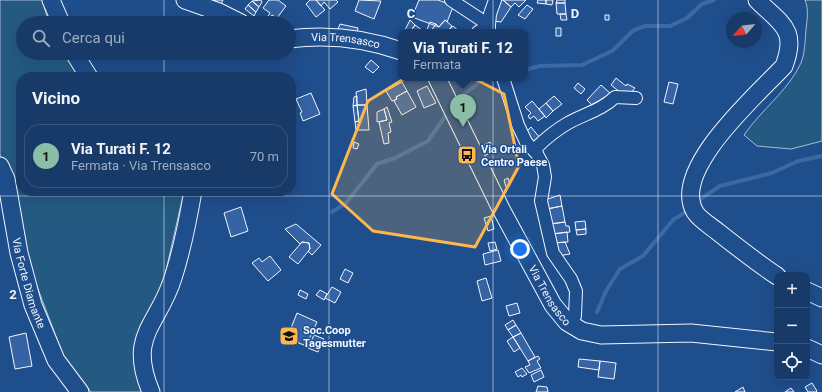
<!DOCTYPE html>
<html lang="it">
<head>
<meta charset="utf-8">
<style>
  body { margin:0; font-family:Roboto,sans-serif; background:#244571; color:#f1f3f6 }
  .controls { position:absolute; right:12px; bottom:12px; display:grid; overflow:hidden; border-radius:8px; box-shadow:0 4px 16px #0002 }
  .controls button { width:36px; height:36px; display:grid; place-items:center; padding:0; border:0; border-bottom:1px solid #36547d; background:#173a69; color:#f1f3f6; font:20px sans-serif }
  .compass { position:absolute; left:726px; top:12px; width:36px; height:36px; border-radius:50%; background:#173a69; box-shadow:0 4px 16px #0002; rotate:243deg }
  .you { position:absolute; left:520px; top:249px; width:14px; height:14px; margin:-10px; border:3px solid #fff; border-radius:50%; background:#1a73e8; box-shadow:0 0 0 6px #1a73e833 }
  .badge { display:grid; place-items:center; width:26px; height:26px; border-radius:50%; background:#8abfa5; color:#111; font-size:13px; font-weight:700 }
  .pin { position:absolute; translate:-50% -33px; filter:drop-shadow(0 1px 2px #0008) }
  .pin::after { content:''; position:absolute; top:21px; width:14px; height:12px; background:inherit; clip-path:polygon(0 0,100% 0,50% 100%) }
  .popup { position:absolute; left:398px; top:29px; width:130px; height:52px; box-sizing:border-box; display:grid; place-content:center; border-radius:8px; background:#173a69; filter:drop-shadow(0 1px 3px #0005); font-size:13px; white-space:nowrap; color:#9eadc0 }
  .popup b { font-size:15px; color:#f1f3f6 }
  .popup::after { content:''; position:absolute; left:50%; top:100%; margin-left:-8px; border:8px solid transparent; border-top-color:#173a69 }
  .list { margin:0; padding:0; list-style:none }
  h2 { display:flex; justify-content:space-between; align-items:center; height:52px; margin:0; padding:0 16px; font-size:17px }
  h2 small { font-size:13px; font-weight:400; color:#9eadc0 }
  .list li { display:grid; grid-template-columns:26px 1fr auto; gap:12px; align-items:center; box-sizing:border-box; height:64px; margin:0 8px 8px; padding:0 8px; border:1px solid #36547d; border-radius:16px }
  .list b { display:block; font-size:15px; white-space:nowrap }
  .list p { margin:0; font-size:13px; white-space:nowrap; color:#9eadc0 }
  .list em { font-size:13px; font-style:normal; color:#9eadc0 }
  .icon { flex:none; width:22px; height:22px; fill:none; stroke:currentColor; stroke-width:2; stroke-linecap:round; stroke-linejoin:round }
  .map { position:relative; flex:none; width:822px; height:392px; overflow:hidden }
  .search { position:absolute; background:#173a69; box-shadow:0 4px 16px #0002; left:16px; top:16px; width:280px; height:44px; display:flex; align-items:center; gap:10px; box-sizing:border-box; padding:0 14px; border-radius:22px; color:#9eadc0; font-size:15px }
  .panel { position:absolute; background:#173a69; box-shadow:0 4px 16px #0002; left:16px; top:72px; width:280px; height:124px; border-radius:16px }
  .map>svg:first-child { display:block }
  .green { fill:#245a82; stroke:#a8bbd7 }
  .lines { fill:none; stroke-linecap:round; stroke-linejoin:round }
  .stream { stroke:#3b69a3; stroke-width:4 }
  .building { fill:#3563a3; stroke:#f2f6ff }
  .street-casing { stroke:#f2f6ff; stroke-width:14 }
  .secondary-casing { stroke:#f2f6ff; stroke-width:19 }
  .street { stroke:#1f4e8c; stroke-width:12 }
  .secondary { stroke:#1f4e8c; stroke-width:17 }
  .marked { fill:#ffb74d; fill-opacity:0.2; stroke:#ffb74d; stroke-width:3; stroke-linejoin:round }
  .grid { fill:none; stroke:#f2f6ff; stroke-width:1; stroke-opacity:0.55 }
  .labels { text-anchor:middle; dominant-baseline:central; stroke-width:3; stroke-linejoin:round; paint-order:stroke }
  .street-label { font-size:11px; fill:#f2f6ff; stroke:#1f4e8c }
  .poi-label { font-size:11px; font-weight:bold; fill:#f2f6ff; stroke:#1f4e8c; text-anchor:start }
  .grid-label { font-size:13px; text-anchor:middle; font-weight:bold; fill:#f2f6ff; stroke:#1f4e8c; stroke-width:3; stroke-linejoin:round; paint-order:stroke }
</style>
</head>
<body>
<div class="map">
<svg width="822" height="392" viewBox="0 0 822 392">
  <rect width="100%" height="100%" fill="#1f4e8c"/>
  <!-- green -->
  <path class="green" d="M 0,0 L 42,0 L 49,23 L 23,23 L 23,53 L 65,53 L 81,77 L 21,77 L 21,191 L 184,191 L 160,297 L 135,344 L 138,380 L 145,392 L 91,392 L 63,355 L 29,265 L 14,177 L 0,155 Z
    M 805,0 L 822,0 L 822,141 L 791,149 L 757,146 L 744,135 C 761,110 788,91 801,63 C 805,53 805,40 806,30 C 807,19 809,10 805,0 Z"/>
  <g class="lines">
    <!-- stream -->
    <path class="stream" d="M 525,70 L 540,66 L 582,65 L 612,51 L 634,30 L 645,26 L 670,26 L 687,18 L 702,4 L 714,0
      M 454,102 L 485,78
      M 696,202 L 720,186 L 772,173 L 798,161 L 822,156
      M 332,212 L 346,203 L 377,164 L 395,158 L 428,141 L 449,111
      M 597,312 L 606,291 L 620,269 L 643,256 L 673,220 L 689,210"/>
  </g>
  <!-- building -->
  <path class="building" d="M 214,0 L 223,0 L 221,4 Z
    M 261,0 L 262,2 L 259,7 L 252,1 Z
    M 269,0 L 278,0 L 286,6 L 277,18 L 272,15 L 270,18 L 268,16 L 270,13 L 263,8 Z
    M 310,0 L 316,0 L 325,10 L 316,17 L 306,4 Z
    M 316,0 L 336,0 L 338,2 L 330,9 L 324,2 L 321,6 Z
    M 359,0 L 381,1 L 374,19 L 355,11 Z
    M 419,0 L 438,0 L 449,4 L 455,2 L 447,22 L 445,20 L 439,27 L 412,17 Z
    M 500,0 L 503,0 L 511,7 L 501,22 L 493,21 Z
    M 503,0 L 526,0 L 519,7 L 515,3 L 511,7 Z
    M 538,0 L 546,0 L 546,4 L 537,3 Z
    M 546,0 L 553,0 L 552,5 L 546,4 Z
    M 557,0 L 565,0 L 565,3 L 556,3 Z
    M 252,1 L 259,7 L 256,12 L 248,5 Z
    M 556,3 L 565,3 L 566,14 L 557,14 Z
    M 248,5 L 256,12 L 254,16 L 245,9 Z
    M 527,5 L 533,9 L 525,19 L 518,15 Z
    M 560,14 L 566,14 L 567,20 L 561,20 Z
    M 605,15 L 609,15 L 609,20 L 605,20 Z
    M 410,20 L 415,25 L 410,32 L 407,32 L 405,30 Z
    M 445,20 L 452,26 L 447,32 L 431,31 L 436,24 L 439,27 Z
    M 430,22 L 436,24 L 430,32 L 426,32 Z
    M 340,24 L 358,28 L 357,33 L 338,29 Z
    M 415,25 L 422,30 L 421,32 L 410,32 Z
    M 453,26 L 460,32 L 447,32 Z
    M 556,28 L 561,28 L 561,36 L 556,36 Z
    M 371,60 L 379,67 L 373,73 L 365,67 Z
    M 616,78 L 626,86 L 627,84 L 635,88 L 629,95 L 621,93 L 611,85 Z
    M 402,82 L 407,91 L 396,97 L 397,99 L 392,101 L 386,91 Z
    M 669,82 L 678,84 L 673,104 L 664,102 Z
    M 578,83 L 585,89 L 581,94 L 574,88 Z
    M 601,85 L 611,94 L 594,107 L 587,100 Z
    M 427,86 L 436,103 L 424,108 L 417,91 Z
    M 366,89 L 367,105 L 357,105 L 356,92 Z
    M 407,91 L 416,107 L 402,115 L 394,101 L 397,99 L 396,97 Z
    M 311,93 L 320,114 L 303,121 L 300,113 L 302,112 L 296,99 Z
    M 357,96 L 357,105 L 353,106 L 354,97 Z
    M 554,96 L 562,104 L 553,111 L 546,103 Z
    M 532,101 L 545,116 L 538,121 L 534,116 L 530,119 L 528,116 L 531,113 L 525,107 Z
    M 546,103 L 553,111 L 546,118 L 539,109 Z
    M 357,105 L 359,121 L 355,122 L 353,106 Z
    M 357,105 L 367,105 L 369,130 L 356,130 L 355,122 L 359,121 Z
    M 387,107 L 392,122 L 389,123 L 391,132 L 388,133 L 389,143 L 384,144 L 379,122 L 387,120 L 384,109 Z
    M 384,109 L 387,120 L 377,122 L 377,112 Z
    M 531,127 L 540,138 L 533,144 L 524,134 Z
    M 354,142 L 359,144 L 357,149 L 353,148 Z
    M 490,142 L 494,151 L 486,155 L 482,146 Z
    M 508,178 L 510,185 L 506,187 L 504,180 Z
    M 560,195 L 562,206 L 547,209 L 545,200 Z
    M 562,206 L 565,222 L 550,224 L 547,209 Z
    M 241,207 L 248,231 L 231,237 L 224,213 Z
    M 491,216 L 494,229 L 488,231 L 484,218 Z
    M 585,221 L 586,229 L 576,230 L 575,222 Z
    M 565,222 L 566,226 L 569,226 L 570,232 L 552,234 L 550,224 Z
    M 296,224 L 321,245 L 312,255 L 308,251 L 310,249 L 309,243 L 302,242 L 300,244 L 285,229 Z
    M 586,229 L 586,234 L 577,235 L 576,230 Z
    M 567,232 L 568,242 L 553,243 L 552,234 Z
    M 302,242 L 309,243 L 310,249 L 298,264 L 289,257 Z
    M 495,242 L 497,249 L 490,251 L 488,243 Z
    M 565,242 L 570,254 L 558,256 L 553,243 Z
    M 498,250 L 501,261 L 485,265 L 483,254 Z
    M 270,256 L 281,270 L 268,281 L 252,263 L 259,258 L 262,262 Z
    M 345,269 L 353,273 L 348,283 L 340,279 Z
    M 486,278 L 492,298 L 482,301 L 477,281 Z
    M 332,287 L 341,292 L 335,303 L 325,298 Z
    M 300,290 L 308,294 L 306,299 L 298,295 Z
    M 320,290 L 327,294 L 324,300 L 316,295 Z
    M 517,303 L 520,313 L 509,316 L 506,306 Z
    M 297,313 L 317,322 L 306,346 L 287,338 Z
    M 513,320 L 516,325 L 508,330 L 505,325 Z
    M 516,325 L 521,333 L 513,337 L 508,330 Z
    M 26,333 L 32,366 L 15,369 L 9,337 Z
    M 521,333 L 535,357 L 528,361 L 513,337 Z
    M 314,335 L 324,339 L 318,352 L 308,348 Z
    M 513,337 L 520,348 L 514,352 L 507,341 Z
    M 538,356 L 540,359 L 537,361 L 541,368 L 529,373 L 525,367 L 530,365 L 528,361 Z
    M 579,359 L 600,361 L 599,370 L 578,367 Z
    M 600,361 L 616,363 L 614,379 L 598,377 Z
    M 522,368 L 527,374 L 522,377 L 521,375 L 518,377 L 515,372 Z
    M 541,370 L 544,377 L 534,382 L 531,375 Z
    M 812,383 L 817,391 L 816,392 L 808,392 L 805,387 Z
    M 538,386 L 547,387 L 548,392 L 536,392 Z
    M 743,387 L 745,392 L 735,392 Z
    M 791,388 L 794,392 L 785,392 Z"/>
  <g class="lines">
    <defs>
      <path id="street" d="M 451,0 L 489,25 L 489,32
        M 478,32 L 489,25 L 490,14 L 495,0
        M 503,78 L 518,125 L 526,142 L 537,154 L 543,165 L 545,177 L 541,201 L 553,253 L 571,279 L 576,291 L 575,316
        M 537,154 L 536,148 C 546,138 556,130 568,123 C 584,114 602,110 615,97 L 636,98"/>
      <g id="secondary">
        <path d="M 51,0 L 61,23"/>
        <path d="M 185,0 L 219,12 L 241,23"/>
        <path d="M 757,0 C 781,24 798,29 784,66 C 758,94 670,170 695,212 C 700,220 711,226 718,232 C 737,247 756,262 777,276"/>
        <path id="s1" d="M 289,39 C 328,34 364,38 401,51"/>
        <path d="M 74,53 L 89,77"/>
        <path id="s2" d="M 437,78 L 501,209 L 553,305 L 567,322 L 582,331 L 601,335 L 691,333 L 777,342"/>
        <path id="s3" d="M 0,166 L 6,179 L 19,253 L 33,305 L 56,360 L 80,392"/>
        <path d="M 807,291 L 822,298"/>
        <path d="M 807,348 L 822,355"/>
        <path d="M 151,392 C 127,335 158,326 173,278 C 182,250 188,220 193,191"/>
      </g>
    </defs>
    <!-- street casing -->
    <use href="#street" class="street-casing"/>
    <!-- secondary casing -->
    <use href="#secondary" class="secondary-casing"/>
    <!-- street -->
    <use href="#street" class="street"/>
    <!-- secondary -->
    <use href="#secondary" class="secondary"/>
  </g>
  <!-- marked area -->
  <path class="marked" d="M 436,59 L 504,94 L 519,166 L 475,247 L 373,231 L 332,194 L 368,101 Z"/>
  <!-- grid -->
  <path class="grid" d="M 164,0 L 164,23M 329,0 L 329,392M 493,0 L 493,392M 658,0 L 658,392M 164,53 L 164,77M 164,191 L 164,392M 0,196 L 822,196"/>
  <!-- icons -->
  <defs>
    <symbol id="bus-square" viewBox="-11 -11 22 22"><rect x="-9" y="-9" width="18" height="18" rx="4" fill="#ffb74d" stroke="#1f4e8c"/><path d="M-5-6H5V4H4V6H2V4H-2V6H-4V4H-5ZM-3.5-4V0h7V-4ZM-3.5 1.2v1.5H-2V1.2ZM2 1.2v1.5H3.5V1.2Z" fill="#111"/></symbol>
    <symbol id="school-square" viewBox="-11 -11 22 22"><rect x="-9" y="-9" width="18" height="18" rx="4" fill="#ffb74d" stroke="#1f4e8c"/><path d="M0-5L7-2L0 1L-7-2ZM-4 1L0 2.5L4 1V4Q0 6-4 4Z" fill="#111"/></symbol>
  </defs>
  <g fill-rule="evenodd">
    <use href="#bus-square" x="456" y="144" width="22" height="22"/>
    <use href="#school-square" x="278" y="325" width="22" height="22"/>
  </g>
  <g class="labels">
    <!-- street labels -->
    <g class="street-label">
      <text stroke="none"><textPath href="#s1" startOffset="57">Via Trensasco</textPath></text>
      <text stroke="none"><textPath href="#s3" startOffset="121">Via Forte Diamante</textPath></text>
      <text stroke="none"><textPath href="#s2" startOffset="245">Via Trensasco</textPath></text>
    </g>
    <!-- poi labels -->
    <g class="poi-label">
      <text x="481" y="149">Via Ortali<tspan x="481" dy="13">Centro Paese</tspan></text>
      <text x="303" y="330">Soc.Coop<tspan x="303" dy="13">Tagesmutter</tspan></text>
    </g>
  </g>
  <g class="grid-label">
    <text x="411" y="18">C</text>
    <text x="575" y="18">D</text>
    <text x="13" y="299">2</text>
  </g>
</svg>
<div class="controls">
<button>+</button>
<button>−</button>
<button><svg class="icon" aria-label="locate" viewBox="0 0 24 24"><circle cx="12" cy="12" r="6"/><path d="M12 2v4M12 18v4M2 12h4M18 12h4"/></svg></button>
</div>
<svg class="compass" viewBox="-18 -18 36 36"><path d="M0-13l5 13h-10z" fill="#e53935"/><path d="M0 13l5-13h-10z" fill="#9eadc0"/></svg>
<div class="you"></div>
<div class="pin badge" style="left:463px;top:127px">1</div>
<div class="popup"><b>Via Turati F. 12</b>Fermata</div>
<div class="search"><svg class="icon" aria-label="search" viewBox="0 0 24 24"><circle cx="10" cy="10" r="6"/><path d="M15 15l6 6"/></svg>Cerca qui</div>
<section class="panel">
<h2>Vicino<small></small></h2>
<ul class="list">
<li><span class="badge">1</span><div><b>Via Turati F. 12</b><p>Fermata · Via Trensasco</p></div><em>70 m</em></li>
</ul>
</section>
</div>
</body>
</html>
